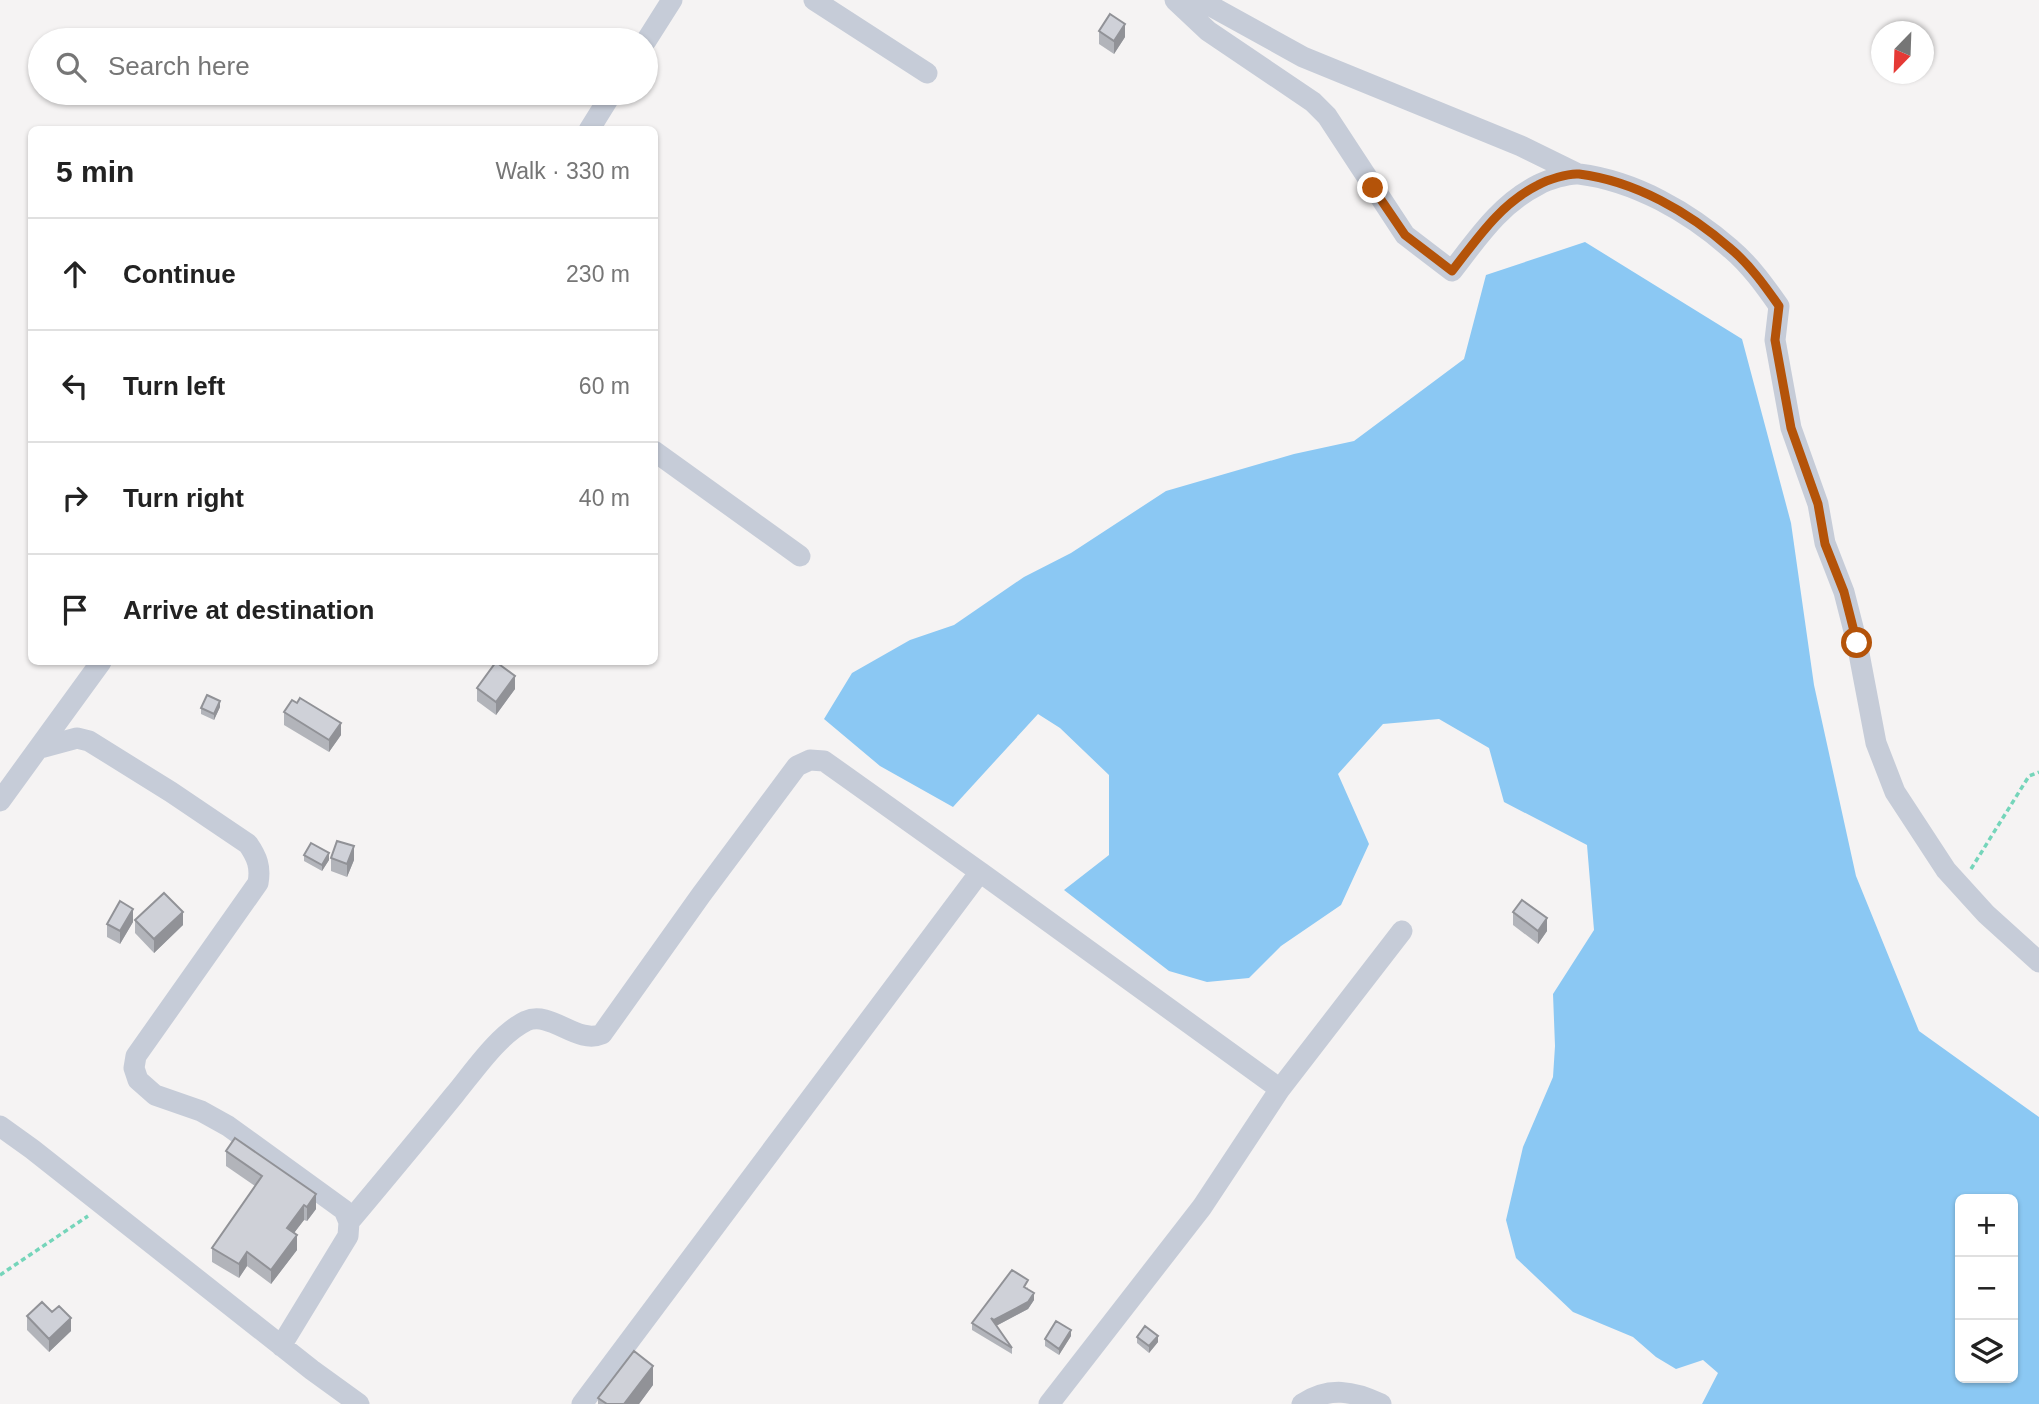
<!DOCTYPE html>
<html lang="en">
<head>
<meta charset="utf-8">
<style>
  body { margin:0; font-family:Helvetica,sans-serif; background:#f6f6f6; color:#222 }
  .controls { position:absolute; right:21px; bottom:21px; display:grid; overflow:hidden; border-radius:10px; box-shadow:0 2px 5px #0004 }
  .controls button { width:63px; height:63px; display:grid; place-items:center; padding:0; border:0; border-bottom:2px solid #e0e0e0; background:#fff; color:#222; font:35px sans-serif }
  .compass { position:absolute; left:1871px; top:21px; width:63px; height:63px; border-radius:50%; background:#fff; box-shadow:0 2px 5px #0004; rotate:203deg }
  .stop { position:absolute; width:21px; height:21px; margin:-16px; border:5px solid #b45309; border-radius:50%; background:#fff }
  .stop.end { background:#b45309; border-color:#fff; box-shadow:0 2px 7px #0008 }
  .list { margin:0; padding:0; list-style:none }
  h2 { display:flex; justify-content:space-between; align-items:center; height:91px; margin:0; padding:0 28px; font-size:30px }
  h2 small { font-size:23px; font-weight:400; color:#767676 }
  .list li { display:grid; grid-template-columns:46px 1fr auto; gap:21px; align-items:center; box-sizing:border-box; height:112px; padding:0 28px; border-top:2px solid #e0e0e0 }
  .list b { display:block; font-size:26px; white-space:nowrap }
  .list em { font-size:23px; font-style:normal; color:#767676 }
  .icon { flex:none; width:38px; height:38px; fill:none; stroke:currentColor; stroke-width:2; stroke-linecap:round; stroke-linejoin:round }
  .map { position:relative; flex:none; width:2039px; height:1404px; overflow:hidden }
  .search { position:absolute; background:#fff; box-shadow:0 2px 5px #0004; left:28px; top:28px; width:630px; height:77px; display:flex; align-items:center; gap:18px; box-sizing:border-box; padding:0 24px; border-radius:38px; color:#767676; font-size:26px }
  .panel { position:absolute; background:#fff; box-shadow:0 2px 5px #0004; left:28px; top:126px; width:630px; height:539px; border-radius:10px }
  .map>svg:first-child { display:block }
  .water { fill:#8bc8f3; fill-rule:evenodd }
  .lines { fill:none; stroke-linecap:round; stroke-linejoin:round }
  .path { stroke:#75d5ba; stroke-width:3.5; stroke-dasharray:5 3.5; stroke-linecap:butt }
  .minor { stroke:#c6ccd8; stroke-width:21 }
  .wall { fill:#b2b4ba }
  .shaded-wall { fill:#919297 }
  .building { fill:#cfd1d8; stroke:#919297; stroke-width:2 }
  .route { stroke:#b45309; stroke-width:9 }
</style>
</head>
<body>
<div class="map">
<svg width="2039" height="1404" viewBox="0 0 2039 1404">
  <rect width="100%" height="100%" fill="#f5f3f3"/>
  <!-- water -->
  <path class="water" d="M 1585,242 L 1742,339 L 1791,523 L 1814,685 L 1856,876 L 1919,1031 L 2039,1117 L 2039,1404 L 1702,1404 L 1718,1373 L 1703,1360 L 1676,1369 L 1656,1357 L 1633,1337 L 1573,1312 L 1516,1258 L 1506,1220 L 1523,1147 L 1553,1077 L 1555,1046 L 1553,994 L 1594,930 L 1587,845 L 1504,802 L 1489,748 L 1439,719 L 1383,724 L 1338,774 L 1369,844 L 1341,905 L 1281,946 L 1249,978 L 1207,982 L 1169,971 L 1064,890 L 1109,855 L 1109,775 L 1060,728 L 1038,714 L 953,807 L 880,766 L 824,719 L 852,673 L 910,640 L 954,625 L 1024,577 L 1071,553 L 1166,491 L 1294,454 L 1354,441 L 1464,359 L 1486,275 ZM 1960,1199 L 2013,1199 L 2013,1378 L 1960,1378 Z"/>
  <g class="lines">
    <!-- path -->
    <path class="path" d="M 1971,869 L 2029,776 L 2039,772
      M 0,1275 L 88,1216"/>
    <!-- minor -->
    <path class="minor" d="M 814,0 L 927,73
      M 1175,0 L 1208,31 L 1313,102 L 1327,116 L 1405,235 L 1452,271 C 1477,239 1500,204 1538,185 C 1547,180 1568,173 1579,174 C 1635,181 1689,212 1731,249 C 1750,265 1765,286 1779,306 L 1775,340 L 1791,428 L 1818,504 L 1825,543 L 1844,592 L 1857,643 L 1876,743 L 1895,792 L 1946,870 L 1986,914 L 2039,962
      M 1200,0 L 1303,57 L 1521,146 L 1576,173
      M 646,41 L 672,0
      M 589,130 L 612,93
      M 654,451 L 800,556
      M 40,748 L 77,738 L 89,741 L 171,792 L 248,844 C 257,857 261,867 258,883 L 136,1056 L 134,1068 L 138,1080 L 155,1095 L 201,1111 L 228,1126 L 344,1210 L 349,1222 L 348,1236 L 281,1346
      M 0,801 L 101,662
      M 0,1126 L 32,1149 L 312,1370 L 359,1404
      M 349,1222 C 385,1179 420,1137 455,1094 C 474,1071 499,1034 526,1021 C 551,1010 577,1045 602,1034 L 701,895 L 797,766 L 810,760 L 824,761 L 980,872
      M 582,1404 L 980,872 L 1280,1089
      M 1049,1404 L 1202,1207 L 1280,1089 L 1402,931
      M 1302,1404 C 1329,1386 1354,1391 1381,1404"/>
  </g>
  <!-- wall -->
  <path class="wall" d="M 1099,31 L 1125,37 L 1114,54 L 1099,44 Z
    M 477,688 L 515,689 L 496,715 L 477,701 Z
    M 297,703 L 341,735 L 329,752 L 284,725 L 284,712 Z
    M 220,707 L 214,720 L 201,714 L 201,708 Z
    M 304,855 L 329,860 L 322,871 L 304,861 Z
    M 331,858 L 354,860 L 347,877 L 331,871 Z
    M 1513,912 L 1547,931 L 1538,944 L 1513,925 Z
    M 135,920 L 183,925 L 154,953 L 135,933 Z
    M 133,922 L 120,944 L 107,937 L 107,924 Z
    M 226,1151 L 316,1209 L 307,1221 L 304,1220 L 294,1233 L 297,1250 L 271,1284 L 247,1266 L 239,1278 L 212,1262 L 212,1248 L 255,1186 L 226,1166 Z
    M 1028,1287 L 1027,1289 L 1034,1300 L 1028,1309 L 996,1326 L 1012,1348 L 1012,1354 L 972,1330 L 972,1323 Z
    M 27,1316 L 71,1331 L 49,1352 L 27,1330 Z
    M 1071,1336 L 1059,1355 L 1045,1346 L 1045,1339 Z
    M 1137,1337 L 1158,1342 L 1149,1353 L 1137,1343 Z
    M 653,1385 L 639,1404 L 598,1404 L 598,1398 Z"/>
  <!-- shaded-wall -->
  <path class="shaded-wall" d="M 1125,24 L 1125,37 L 1114,54 L 1114,41 Z
    M 515,676 L 515,689 L 496,715 L 496,702 Z
    M 220,701 L 220,707 L 214,720 L 214,714 Z
    M 341,723 L 341,735 L 329,752 L 329,740 Z
    M 354,846 L 354,860 L 347,877 L 347,864 Z
    M 329,853 L 329,860 L 322,871 L 322,865 Z
    M 133,909 L 133,922 L 120,944 L 120,931 Z
    M 183,912 L 183,925 L 154,953 L 154,939 Z
    M 1547,918 L 1547,931 L 1538,944 L 1538,931 Z
    M 316,1194 L 316,1209 L 307,1221 L 307,1207 Z
    M 304,1205 L 304,1220 L 287,1242 L 287,1228 Z
    M 297,1235 L 297,1250 L 271,1284 L 271,1270 Z
    M 247,1252 L 247,1266 L 239,1278 L 239,1264 Z
    M 1034,1293 L 1034,1300 L 1028,1309 L 994,1327 L 994,1320 Z
    M 71,1318 L 71,1331 L 49,1352 L 49,1339 Z
    M 1071,1330 L 1071,1336 L 1059,1355 L 1059,1349 Z
    M 1158,1336 L 1158,1342 L 1149,1353 L 1149,1346 Z
    M 653,1366 L 653,1385 L 639,1404 L 624,1404 Z"/>
  <!-- building -->
  <path class="building" d="M 1110,14 L 1125,24 L 1114,41 L 1099,31 Z
    M 496,662 L 515,676 L 496,702 L 477,688 Z
    M 207,695 L 220,701 L 214,714 L 201,708 Z
    M 300,698 L 341,723 L 329,740 L 284,712 L 292,700 L 297,703 Z
    M 337,841 L 354,846 L 347,864 L 331,858 Z
    M 311,843 L 329,853 L 322,865 L 304,855 Z
    M 164,893 L 183,912 L 154,939 L 135,920 Z
    M 1522,900 L 1547,918 L 1538,931 L 1513,912 Z
    M 120,901 L 133,909 L 120,931 L 107,924 Z
    M 235,1138 L 316,1194 L 307,1207 L 304,1205 L 287,1228 L 297,1235 L 271,1270 L 247,1252 L 239,1264 L 212,1248 L 262,1176 L 226,1151 Z
    M 1012,1270 L 1028,1280 L 1024,1287 L 1034,1293 L 1028,1302 L 994,1320 L 991,1318 L 1012,1348 L 972,1323 Z
    M 42,1302 L 52,1312 L 59,1306 L 71,1318 L 49,1339 L 27,1316 Z
    M 1056,1321 L 1071,1330 L 1059,1349 L 1045,1339 Z
    M 1145,1326 L 1158,1336 L 1149,1346 L 1137,1337 Z
    M 634,1351 L 653,1366 L 624,1404 L 607,1404 L 598,1398 Z"/>
  <g class="lines">
    <!-- route -->
    <path class="route" d="M 1373,188 L 1405,235 L 1452,271 C 1477,239 1500,204 1538,185 C 1547,180 1568,173 1579,174 C 1635,181 1689,212 1731,249 C 1750,265 1765,286 1779,306 L 1775,340 L 1791,428 L 1818,504 L 1825,544 L 1844,592 L 1857,643"/>
  </g>
</svg>
<div class="controls">
<button>+</button>
<button>−</button>
<button><svg class="icon" aria-label="layers" viewBox="0 0 24 24"><path d="M12 4l9 5-9 5-9-5zM3 14l9 5 9-5"/></svg></button>
</div>
<svg class="compass" viewBox="-18 -18 36 36"><path d="M0-13l5 13h-10z" fill="#e53935"/><path d="M0 13l5-13h-10z" fill="#767676"/></svg>
<div class="stop" style="left:1857px;top:643px"></div>
<div class="stop end" style="left:1373px;top:188px"></div>
<div class="search"><svg class="icon" aria-label="search" viewBox="0 0 24 24"><circle cx="10" cy="10" r="6"/><path d="M15 15l6 6"/></svg>Search here</div>
<section class="panel">
<h2>5 min<small>Walk · 330 m</small></h2>
<ul class="list">
<li><svg class="icon" aria-label="ahead" viewBox="0 0 24 24"><path d="M12 20V5M6 11l6-6 6 6"/></svg><div><b>Continue</b></div><em>230 m</em></li>
<li><svg class="icon" aria-label="left" viewBox="0 0 24 24"><path d="M17 20v-9H6M10 6l-5 5 5 5"/></svg><div><b>Turn left</b></div><em>60 m</em></li>
<li><svg class="icon" aria-label="right" viewBox="0 0 24 24"><path d="M7 20v-9h11M14 6l5 5-5 5"/></svg><div><b>Turn right</b></div><em>40 m</em></li>
<li><svg class="icon" aria-label="arrive" viewBox="0 0 24 24"><path d="M6 21V4h12l-3 4 3 4H6"/></svg><div><b>Arrive at destination</b></div></li>
</ul>
</section>
</div>
</body>
</html>
